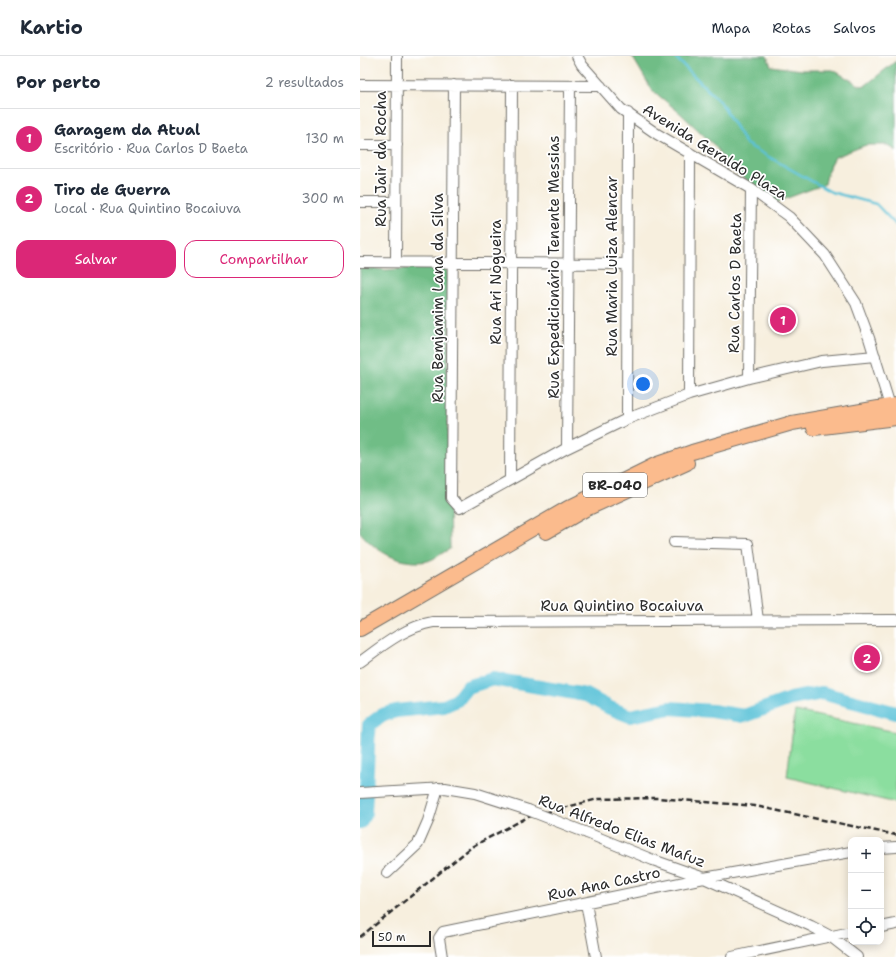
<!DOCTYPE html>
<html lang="pt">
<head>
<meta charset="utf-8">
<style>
  body { margin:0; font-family:"Shantell Sans",sans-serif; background:#f6f6f7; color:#1f2937 }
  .controls { position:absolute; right:12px; bottom:12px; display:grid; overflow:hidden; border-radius:8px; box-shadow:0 2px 10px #0003 }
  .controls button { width:36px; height:36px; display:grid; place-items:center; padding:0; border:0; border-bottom:1px solid #e0e1e3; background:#fff; color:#1f2937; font:20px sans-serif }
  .scale { position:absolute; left:12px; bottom:10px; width:59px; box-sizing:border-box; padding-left:4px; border:2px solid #2b2b2b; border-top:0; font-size:11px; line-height:14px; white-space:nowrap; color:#2b2b2b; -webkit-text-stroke:3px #fff; paint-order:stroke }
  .you { position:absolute; left:283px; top:328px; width:14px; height:14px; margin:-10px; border:3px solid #fff; border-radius:50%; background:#1a73e8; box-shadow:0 0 0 6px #1a73e833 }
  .badge { display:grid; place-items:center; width:26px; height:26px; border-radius:50%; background:#db2777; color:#fff; font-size:13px; font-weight:700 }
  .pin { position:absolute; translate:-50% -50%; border:2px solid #fff; box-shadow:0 1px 4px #0006 }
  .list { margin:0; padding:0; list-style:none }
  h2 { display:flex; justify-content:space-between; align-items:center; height:52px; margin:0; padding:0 16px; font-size:17px }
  h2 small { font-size:13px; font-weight:400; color:#747a83 }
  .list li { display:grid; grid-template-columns:26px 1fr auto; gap:12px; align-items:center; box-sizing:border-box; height:60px; padding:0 16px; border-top:1px solid #e0e1e3 }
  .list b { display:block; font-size:15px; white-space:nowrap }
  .list p { margin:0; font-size:13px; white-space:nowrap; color:#747a83 }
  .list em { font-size:13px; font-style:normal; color:#747a83 }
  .actions { display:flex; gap:8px; padding:12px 16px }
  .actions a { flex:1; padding:9px 0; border:1px solid #db2777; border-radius:12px; text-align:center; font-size:14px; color:#db2777 }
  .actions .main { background:#db2777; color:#fff }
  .icon { flex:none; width:22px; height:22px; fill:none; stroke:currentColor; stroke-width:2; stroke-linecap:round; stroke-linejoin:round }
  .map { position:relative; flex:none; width:536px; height:901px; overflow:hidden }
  header { display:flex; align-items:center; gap:24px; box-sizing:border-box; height:56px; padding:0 20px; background:#fff; border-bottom:1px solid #e0e1e3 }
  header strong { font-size:19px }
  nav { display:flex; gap:22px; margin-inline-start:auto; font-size:14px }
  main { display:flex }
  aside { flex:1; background:#fff }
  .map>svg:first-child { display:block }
  .green { fill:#8bde9f; stroke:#5b8465 }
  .forest { fill:#70bd86; stroke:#4e7458 }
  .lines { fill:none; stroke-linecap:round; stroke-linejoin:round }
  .stream { stroke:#5bc2d8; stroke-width:2.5 }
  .river { stroke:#5bc2d8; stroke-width:14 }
  .minor-casing { stroke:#72706a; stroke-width:12 }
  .highway-casing { stroke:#72706a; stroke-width:16 }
  .minor { stroke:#fff; stroke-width:10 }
  .highway { stroke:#fbbb8d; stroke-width:14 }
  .rail { stroke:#2b2b2b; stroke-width:2.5; stroke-dasharray:6 3; stroke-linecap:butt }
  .minor-bridge-casing { stroke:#72706a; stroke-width:12; stroke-linecap:butt }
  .minor-bridge { stroke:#fff; stroke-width:10 }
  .labels { text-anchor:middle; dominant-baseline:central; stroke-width:3.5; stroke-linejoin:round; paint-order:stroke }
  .shield { fill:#fff; stroke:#6b6b6b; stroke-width:1 }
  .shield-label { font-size:14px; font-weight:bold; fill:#2b2b2b }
  .street-label { font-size:15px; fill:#2b2b2b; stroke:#fff }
</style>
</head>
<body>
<header>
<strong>Kartio</strong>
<nav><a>Mapa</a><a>Rotas</a><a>Salvos</a></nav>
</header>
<main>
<aside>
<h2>Por perto<small>2 resultados</small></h2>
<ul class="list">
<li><span class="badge">1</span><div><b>Garagem da Atual</b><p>Escritório · Rua Carlos D Baeta</p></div><em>130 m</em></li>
<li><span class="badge">2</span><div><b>Tiro de Guerra</b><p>Local · Rua Quintino Bocaiuva</p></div><em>300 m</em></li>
</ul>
<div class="actions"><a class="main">Salvar</a><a>Compartilhar</a></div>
</aside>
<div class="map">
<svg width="536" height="901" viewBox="0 0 536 901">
  <rect width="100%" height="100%" fill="#fff"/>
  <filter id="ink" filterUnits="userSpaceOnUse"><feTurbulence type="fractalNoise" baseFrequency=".025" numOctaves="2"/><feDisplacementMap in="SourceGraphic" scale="8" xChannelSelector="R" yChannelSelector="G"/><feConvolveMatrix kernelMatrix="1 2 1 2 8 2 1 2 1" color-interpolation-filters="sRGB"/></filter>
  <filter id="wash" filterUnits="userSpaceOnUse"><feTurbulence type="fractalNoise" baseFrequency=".012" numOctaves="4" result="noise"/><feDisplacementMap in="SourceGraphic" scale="16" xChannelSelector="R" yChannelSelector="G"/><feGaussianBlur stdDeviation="0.9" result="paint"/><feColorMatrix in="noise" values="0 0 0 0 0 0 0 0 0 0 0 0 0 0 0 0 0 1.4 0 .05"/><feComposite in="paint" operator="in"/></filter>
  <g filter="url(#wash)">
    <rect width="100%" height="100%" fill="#f7efde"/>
    <!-- green -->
    <path class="green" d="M 435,655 L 536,676 L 536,747 L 427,721 Z"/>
    <!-- forest -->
    <path class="forest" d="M 272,0 L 407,0 L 411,10 L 442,14 L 473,14 L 501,30 L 506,29 L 536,5 L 536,95 L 528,89 L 506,89 L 475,101 L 468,114 L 465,128 L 417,146 L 400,132 L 372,115 L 355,90 L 320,57 L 292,34 Z
      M 87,209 L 90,238 L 87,337 L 90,493 C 83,496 75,503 68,505 C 41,510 16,496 0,476 L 0,211 L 26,214 Z"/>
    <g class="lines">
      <!-- stream -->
      <path class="stream" d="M 314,0 L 361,47 L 386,88 L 471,136 L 516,148 L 536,169"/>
      <!-- river -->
      <path class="river" d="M 0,766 L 5,757 L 9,669 L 22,659 L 36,655 L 84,650 L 97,644 L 107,631 L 133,623 L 226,639 L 250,652 L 270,660 L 310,652 L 352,655 L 384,660 L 430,643 L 462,637 L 536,657"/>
    </g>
  </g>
  <g filter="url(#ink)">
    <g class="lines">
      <defs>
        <path id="minor" d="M 217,0 L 222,9 L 261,53 L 297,78 L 391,133 L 429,161 L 465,199 L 496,247 L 509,282 L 530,350
          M 0,29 L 241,30
          M 94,29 L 91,442 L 100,452 L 207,392 L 267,363 L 329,339 L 389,322 L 462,305 L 515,300
          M 0,89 L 37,89
          M 0,146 L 36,146
          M 0,206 L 267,208
          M 36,206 L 37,0
          M 389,322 L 391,133
          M 329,339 L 330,97
          M 267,363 L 268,57
          M 207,392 L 210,30
          M 150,423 L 152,29
          M 314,486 L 388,488 L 398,564
          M 0,606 C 22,590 45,571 73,566 L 536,564
          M 0,737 L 85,732 L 115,737 L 168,754
          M 227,777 L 293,804 L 344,822 L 451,870 L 470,880 L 497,901
          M 521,792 L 536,791
          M 27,817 L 58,788 L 68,765 L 78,732
          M 226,847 L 236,901
          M 521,871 L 536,868
          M 82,901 L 79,882 L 83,876 L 344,822 L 491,796
          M 372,901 L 491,876"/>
        <path id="highway" d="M 454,372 L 536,362
          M 186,476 L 224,454 L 327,407
          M 0,573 L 208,452 L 297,408 L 332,396 L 432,367 L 536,349"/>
      </defs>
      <!-- minor casing -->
      <use href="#minor" class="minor-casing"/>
      <!-- highway casing -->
      <use href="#highway" class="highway-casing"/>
      <!-- minor -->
      <use href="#minor" class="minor"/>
      <!-- highway -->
      <use href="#highway" class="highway"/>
      <!-- rail -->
      <path class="rail" d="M 0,881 L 113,790 L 168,761 L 238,743 L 298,742 L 395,750 L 536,779"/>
      <defs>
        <path id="minor-bridge" d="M 168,754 L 227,777"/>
      </defs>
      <!-- minor-bridge casing -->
      <use href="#minor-bridge" class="minor-bridge-casing"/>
      <!-- minor-bridge -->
      <use href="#minor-bridge" class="minor-bridge"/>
    </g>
  </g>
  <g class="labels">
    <!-- shield labels -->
    <rect class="shield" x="223" y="417" width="64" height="24" rx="3"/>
    <g class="shield-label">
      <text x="255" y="429">BR-040</text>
    </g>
    <!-- street labels -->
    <g class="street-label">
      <text transform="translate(355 96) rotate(32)">Avenida Geraldo Plaza</text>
      <text transform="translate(21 103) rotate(-90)">Rua Jair da Rocha</text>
      <text transform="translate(252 210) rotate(-90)">Rua Maria Luiza Alencar</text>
      <text transform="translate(194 211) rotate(-90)">Rua Expedicionário Tenente Messias</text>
      <text transform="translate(136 226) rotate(-90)">Rua Ari Nogueira</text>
      <text transform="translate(375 227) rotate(-89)">Rua Carlos D Baeta</text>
      <text transform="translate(78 242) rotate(-90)">Rua Bemjamim Lana da Silva</text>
      <text x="262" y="550">Rua Quintino Bocaiuva</text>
      <text transform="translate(262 775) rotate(21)">Rua Alfredo Elias Mafuz</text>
      <text transform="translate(244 828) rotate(-12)">Rua Ana Castro</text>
    </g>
  </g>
</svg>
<div class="controls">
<button>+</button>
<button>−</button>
<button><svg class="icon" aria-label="locate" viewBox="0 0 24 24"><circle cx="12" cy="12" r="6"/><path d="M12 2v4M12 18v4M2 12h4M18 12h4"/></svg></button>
</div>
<div class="scale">50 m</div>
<div class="you"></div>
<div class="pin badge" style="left:423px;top:264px">1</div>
<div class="pin badge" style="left:507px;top:602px">2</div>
</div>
</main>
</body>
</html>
